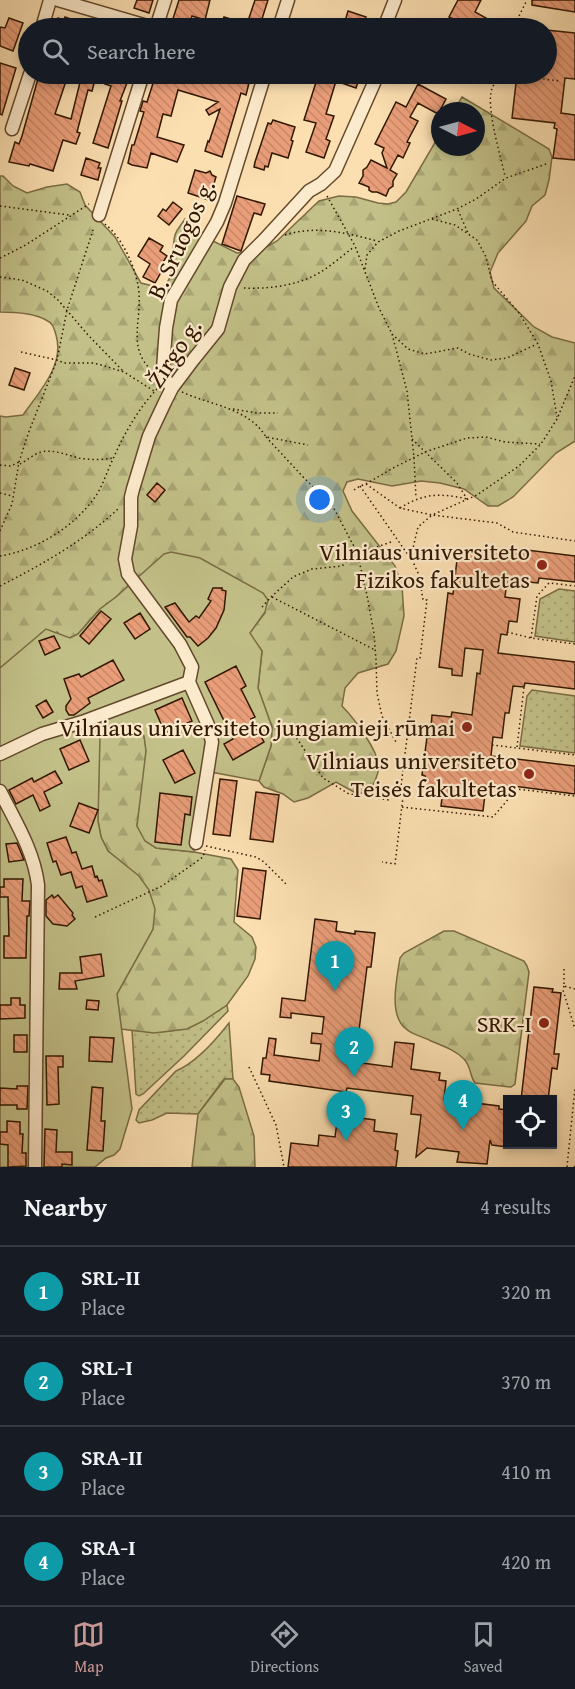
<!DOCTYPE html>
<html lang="en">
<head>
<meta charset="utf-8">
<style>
  body { margin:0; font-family:"Gentium Book Plus",serif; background:#20242c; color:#f1f3f6 }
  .controls { position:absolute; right:18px; bottom:18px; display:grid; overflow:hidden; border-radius:0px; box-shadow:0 3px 9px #0003 }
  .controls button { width:54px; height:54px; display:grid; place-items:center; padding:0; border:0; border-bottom:2px solid #363941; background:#171b24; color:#f1f3f6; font:30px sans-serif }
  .compass { position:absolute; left:431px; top:102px; width:54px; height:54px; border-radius:50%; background:#171b24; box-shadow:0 3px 9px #0003; rotate:96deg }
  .you { position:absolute; left:320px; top:500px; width:21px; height:21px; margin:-15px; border:4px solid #fff; border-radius:50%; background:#1a73e8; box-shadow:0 0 0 9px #1a73e833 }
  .badge { display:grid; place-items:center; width:39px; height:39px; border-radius:50%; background:#c59692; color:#fff; font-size:20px; font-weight:700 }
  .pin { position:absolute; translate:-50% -50px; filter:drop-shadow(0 2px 3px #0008) }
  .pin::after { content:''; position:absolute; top:32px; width:21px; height:18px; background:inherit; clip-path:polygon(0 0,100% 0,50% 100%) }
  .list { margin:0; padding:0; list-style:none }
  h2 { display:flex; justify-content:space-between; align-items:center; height:78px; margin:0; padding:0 24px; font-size:26px }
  h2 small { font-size:20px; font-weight:400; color:#9ea1a6 }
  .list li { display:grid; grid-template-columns:39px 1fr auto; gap:18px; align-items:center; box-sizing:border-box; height:90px; padding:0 24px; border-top:2px solid #363941 }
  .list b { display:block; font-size:22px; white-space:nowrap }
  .list p { margin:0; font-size:20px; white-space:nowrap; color:#9ea1a6 }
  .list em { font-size:20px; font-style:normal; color:#9ea1a6 }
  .icon { flex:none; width:33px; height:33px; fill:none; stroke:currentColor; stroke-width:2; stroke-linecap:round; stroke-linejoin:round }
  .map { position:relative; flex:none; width:575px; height:1167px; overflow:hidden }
  .search { position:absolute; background:#171b24; box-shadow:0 3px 9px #0003; left:18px; right:18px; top:18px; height:66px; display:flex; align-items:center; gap:15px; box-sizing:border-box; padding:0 21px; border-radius:33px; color:#9ea1a6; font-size:22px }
  .sheet { height:438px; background:#171b24 }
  nav { display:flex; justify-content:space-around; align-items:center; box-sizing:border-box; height:84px; border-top:2px solid #363941; background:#171b24; font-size:16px; color:#9ea1a6 }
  nav a { display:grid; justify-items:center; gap:3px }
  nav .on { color:#c59692 }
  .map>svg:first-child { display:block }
  .grass { fill:url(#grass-dots); stroke:#7a6c44; stroke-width:1.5 }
  .forest { fill:url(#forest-firs); stroke:#7a6c44; stroke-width:1.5 }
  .green { fill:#c3c189; stroke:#7a6c44; stroke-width:1.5 }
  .building { fill:url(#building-back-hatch); stroke:#321700; stroke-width:1.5 }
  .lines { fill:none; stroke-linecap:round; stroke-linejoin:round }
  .street-casing { stroke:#64492c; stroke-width:15 }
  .path { stroke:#321700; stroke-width:1.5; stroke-dasharray:1.5 3; stroke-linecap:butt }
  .street { stroke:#fceacc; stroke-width:12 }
  .poi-dot { fill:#8f2418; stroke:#fceacc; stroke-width:2 }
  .labels { text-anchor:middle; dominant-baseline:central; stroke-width:4.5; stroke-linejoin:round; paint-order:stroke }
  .street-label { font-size:24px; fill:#321700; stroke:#fceacc }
  .poi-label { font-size:24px; fill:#321700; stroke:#fceacc; text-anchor:end }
</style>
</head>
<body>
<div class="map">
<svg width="575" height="1167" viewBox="0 0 575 1167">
  <defs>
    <pattern id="grass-dots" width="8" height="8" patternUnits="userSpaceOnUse" patternTransform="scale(1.5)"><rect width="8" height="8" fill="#c3c189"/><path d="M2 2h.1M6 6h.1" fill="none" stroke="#a8a574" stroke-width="1.8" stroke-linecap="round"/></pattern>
    <pattern id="forest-firs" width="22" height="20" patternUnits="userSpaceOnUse" patternTransform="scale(1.5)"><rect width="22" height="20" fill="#c3c189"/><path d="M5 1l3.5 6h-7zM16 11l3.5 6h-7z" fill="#a8a574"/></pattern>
    <pattern id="building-back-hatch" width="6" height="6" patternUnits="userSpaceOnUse" patternTransform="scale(1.5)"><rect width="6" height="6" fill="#e99e79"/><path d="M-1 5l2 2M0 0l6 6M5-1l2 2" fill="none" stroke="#c88767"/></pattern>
  </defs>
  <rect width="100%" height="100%" fill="#fbdfb1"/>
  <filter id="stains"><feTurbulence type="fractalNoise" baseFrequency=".00333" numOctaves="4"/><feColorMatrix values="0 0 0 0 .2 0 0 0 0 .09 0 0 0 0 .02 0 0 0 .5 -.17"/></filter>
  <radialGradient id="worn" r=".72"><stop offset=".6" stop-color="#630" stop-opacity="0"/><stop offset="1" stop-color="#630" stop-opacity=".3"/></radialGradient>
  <!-- grass -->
  <path class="grass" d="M 559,589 L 575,591 L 575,642 L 535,636 L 540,599 Z
    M 532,690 L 575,696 L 575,753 L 520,746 L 527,696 Z
    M 227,1005 L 228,1011 L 184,1056 L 143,1094 L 139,1096 L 136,1094 L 132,1030 C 178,1035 190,1030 227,1005 Z
    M 229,1023 L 233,1079 L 224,1079 L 198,1114 L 167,1113 L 152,1120 L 139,1123 L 136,1120 L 139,1110 L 176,1071 C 197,1062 215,1041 229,1023 Z"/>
  <!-- forest -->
  <path class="forest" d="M 462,97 L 549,149 L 552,157 L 549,180 L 545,195 L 532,206 L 526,221 L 498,253 L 490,272 L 494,288 L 534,327 L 552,337 L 575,343 L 575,441 L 556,453 L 513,497 L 498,506 L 488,506 L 464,489 L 440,483 L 421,481 L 392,486 L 358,479 L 347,482 L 343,491 L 352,511 L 395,566 L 402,586 L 404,616 L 396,651 L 388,664 L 358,673 L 345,688 L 342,706 C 352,716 359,726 366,737 C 381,760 384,771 367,794 L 354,792 L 336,782 L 308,798 L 294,802 L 283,794 L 264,787 L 259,781 L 271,746 L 272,727 L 258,688 L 262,651 L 249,633 L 265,613 L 131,583 L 116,597 L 100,609 L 78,634 L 70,638 L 62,637 L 57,632 L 0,668 L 0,416 L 6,417 L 23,415 C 39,392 65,365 56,335 C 54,328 53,323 46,320 C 34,313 14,312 0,312 L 0,176 L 3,176 L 13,186 L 27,193 L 47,187 L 67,184 L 80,192 L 85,205 L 115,237 L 141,283 L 161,288 C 179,276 170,253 175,235 C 177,229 182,224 185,219 L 215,242 L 237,253 L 261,250 L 277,241 L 319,201 L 339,196 L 356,197 L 378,203 L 388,204 L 396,202 L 406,192 L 440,134 L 440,147 L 476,147 L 476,111 L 454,111 Z
    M 121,724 C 130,726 141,728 144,737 C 150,752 139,808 137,826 L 156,848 L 194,852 L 231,859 L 238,870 L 234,922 L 252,937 L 256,947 L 255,959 L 248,976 L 227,1005 L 203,1021 L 187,1029 L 154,1033 L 121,1029 L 117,994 L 153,929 L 122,863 L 108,851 L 101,837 L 98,821 L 99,737 L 109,726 Z
    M 444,931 L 454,931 L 524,961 L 527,966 L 529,972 L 515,1084 L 511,1087 L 475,1083 C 469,1075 472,1068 464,1059 C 455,1050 443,1046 431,1041 C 424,1037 413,1035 406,1029 C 388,1015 397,978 400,958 L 404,953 Z
    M 225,1079 L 233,1079 L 239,1087 L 254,1136 L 255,1167 L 192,1167 L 198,1114 Z"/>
  <!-- green -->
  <path class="green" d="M 171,552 L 200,558 L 263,593 L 268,600 L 265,612 L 250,633 L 262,651 L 258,688 L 272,727 L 271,746 L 259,781 L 205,771 L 194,852 L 156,848 L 145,841 L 137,826 L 146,751 L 144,736 L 136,727 L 121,724 L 109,726 L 100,737 L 98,821 L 101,837 L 108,851 L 139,876 L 149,890 L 155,909 L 153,929 L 117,994 L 132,1109 L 120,1149 L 114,1155 L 106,1158 L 95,1167 L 0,1167 L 0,668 L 46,629 L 70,638 L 78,634 L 100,609 L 116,597 L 164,554 Z"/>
  <!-- building -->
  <path class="building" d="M 137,0 L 153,0 L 149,13 L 134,8 Z
    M 179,0 L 210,0 L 205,20 L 192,16 L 188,28 L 170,28 Z
    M 255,0 L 268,0 L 261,22 L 271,25 L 271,28 L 220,28 L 224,17 L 247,24 Z
    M 458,0 L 481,0 L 475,12 L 486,18 L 481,27 L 476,24 L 472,28 L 449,17 Z
    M 532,0 L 575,0 L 575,12 L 532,5 Z
    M 348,11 L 366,17 L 362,28 L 343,28 Z
    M 65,17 L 76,21 L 75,24 L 84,27 L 83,28 L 55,28 L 58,18 L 64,20 Z
    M 9,18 L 23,23 L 13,51 L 0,46 L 0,27 L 5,28 Z
    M 546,30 L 575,33 L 575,79 L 565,78 L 561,113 L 575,115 L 575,160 L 553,158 L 557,129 L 554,128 L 555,123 L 512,118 L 517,74 L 546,74 Z
    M 0,63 L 16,68 L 2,115 L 0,114 Z
    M 82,74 L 96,76 L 92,91 L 88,90 L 77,132 L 80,133 L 76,144 L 63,140 L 53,171 L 30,164 L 29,166 L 9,162 L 15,142 L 19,144 L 22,136 L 39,75 L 66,81 L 55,114 L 71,119 Z
    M 113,74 L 130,75 L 120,101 L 122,101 L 108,148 L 93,143 L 111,86 L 105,84 L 108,75 L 112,76 Z
    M 156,74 L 200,74 L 228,82 L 230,74 L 239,74 L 247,76 L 245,82 L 249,83 L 246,95 L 241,93 L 222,157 L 205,151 L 208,141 L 209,142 L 220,109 L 209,115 L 206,110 L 218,102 L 178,90 L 171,116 L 163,114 L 157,137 L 184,145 L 177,162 L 151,153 L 147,168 L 132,165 L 128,163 L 132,145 L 134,145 L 144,112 L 140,111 L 143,101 L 147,102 Z
    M 317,74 L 341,74 L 359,79 L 356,88 L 336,81 L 326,114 L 334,116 L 326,139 L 330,141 L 324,158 L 306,152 L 316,123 L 304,120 L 318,76 Z
    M 418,84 L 446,99 L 438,114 L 418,103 L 410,117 L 418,121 L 407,142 L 410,143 L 403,158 L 398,155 L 390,170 L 397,174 L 393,181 L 393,186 L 389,189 L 386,196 L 377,192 L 372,192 L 369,190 L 369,187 L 359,183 L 363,176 L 363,170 L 367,167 L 371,160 L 387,168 L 382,153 L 384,148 L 375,144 L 396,102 L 406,107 Z
    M 273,120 L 295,127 L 291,140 L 293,141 L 288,158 L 272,153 L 268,167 L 265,166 L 264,170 L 254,167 L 255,162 L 268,123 L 271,124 Z
    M 86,158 L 100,163 L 98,168 L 101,168 L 98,180 L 81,175 Z
    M 195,170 L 206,173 L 210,171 L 212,175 L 216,177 L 209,200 L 188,193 Z
    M 237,196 L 265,204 L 261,215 L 254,213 L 241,251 L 222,244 Z
    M 173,202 L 182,209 L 169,225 L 158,216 L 163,209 L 166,211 Z
    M 149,238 L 163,246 L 160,251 L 167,256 L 161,265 L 164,267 L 155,283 L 143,277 L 150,264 L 138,256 Z
    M 15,368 L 30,373 L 24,390 L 9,385 Z
    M 157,483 L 165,490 L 155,502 L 147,495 Z
    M 491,548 L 511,551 L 511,548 L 575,556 L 575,582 L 539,578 L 538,583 L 507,580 L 505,597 L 520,599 L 517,622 L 509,621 L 507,635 L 501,634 L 498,653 L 575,662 L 575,689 L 525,683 L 524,687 L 513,686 L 509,713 L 505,713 L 502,738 L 493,737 L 491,756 L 575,766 L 575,794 L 513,786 L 512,789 L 486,786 L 483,811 L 441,806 L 443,789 L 424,787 L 425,776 L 422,775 L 427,737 L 430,738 L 432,715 L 451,717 L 452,712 L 472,715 L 477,673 L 480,674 L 483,650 L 465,648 L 462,676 L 452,675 L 452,669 L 439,667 L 448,593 L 453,594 L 458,551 L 474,553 L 474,549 L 491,551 Z
    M 213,588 L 222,588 L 222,590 L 226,591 L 224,610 L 216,628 L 208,638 L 198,646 L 190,637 L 187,637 L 165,607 L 175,603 L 189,622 L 196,616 L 199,618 L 211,601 L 208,599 Z
    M 101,611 L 111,619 L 89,644 L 80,636 Z
    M 140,613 L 150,629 L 135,639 L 124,623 Z
    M 54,636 L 60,648 L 45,655 L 39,641 Z
    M 113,660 L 124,680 L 88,698 L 90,703 L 74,715 L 69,715 L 66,710 L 66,706 L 71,699 L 64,679 L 79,674 L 81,677 Z
    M 236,666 L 246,686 L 241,689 L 255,717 L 251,719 L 264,742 L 233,760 L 224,744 L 233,739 L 205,682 Z
    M 182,698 L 192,721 L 165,733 L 155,710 Z
    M 46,700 L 53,712 L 43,718 L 36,706 Z
    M 80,740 L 89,761 L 69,770 L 60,749 Z
    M 183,750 L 195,773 L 175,783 L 163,760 Z
    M 55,771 L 62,783 L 44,792 L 50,806 L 40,811 L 33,795 L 16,804 L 9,790 L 32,778 L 34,782 Z
    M 220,779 L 237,781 L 230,836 L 213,834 Z
    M 256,792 L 279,795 L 273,842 L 250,839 Z
    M 160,793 L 192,797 L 190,815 L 185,814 L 181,845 L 155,842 Z
    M 79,803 L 98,810 L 89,833 L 70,826 Z
    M 66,837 L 72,853 L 76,852 L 82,869 L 92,866 L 95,877 L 97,876 L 99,881 L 102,880 L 107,896 L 87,902 L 82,886 L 76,888 L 71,872 L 61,875 L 56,861 L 53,862 L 47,843 Z
    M 17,843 L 24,860 L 9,862 L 6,844 Z
    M 243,868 L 266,871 L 260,919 L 237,916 Z
    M 4,879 L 23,879 L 22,901 L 30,901 L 29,916 L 27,916 L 26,958 L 4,958 L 4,936 L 9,936 L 8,897 L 0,897 L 0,887 L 4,887 Z
    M 52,895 L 54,898 L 58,895 L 73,913 L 72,915 L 75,919 L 67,926 L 53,924 L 46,916 L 46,900 Z
    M 315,919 L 337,922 L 336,931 L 355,934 L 355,931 L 375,933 L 371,967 L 367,967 L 355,1062 L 392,1067 L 395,1042 L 414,1044 L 411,1069 L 440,1073 L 439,1080 L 446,1081 L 444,1099 L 499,1106 L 499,1109 L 507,1110 L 507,1147 L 492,1145 L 490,1140 L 487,1164 L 457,1162 L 459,1152 L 427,1148 L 416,1157 L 421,1115 L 411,1114 L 413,1096 L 347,1088 L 346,1092 L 269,1081 L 270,1075 L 261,1074 L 263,1058 L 266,1058 L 269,1038 L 276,1039 L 274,1055 L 319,1061 L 321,1044 L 311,1043 L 312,1033 L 322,1034 L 324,1017 L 291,1013 L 291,1018 L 280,1017 L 282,998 L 305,1001 Z
    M 101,954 L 104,976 L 75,981 L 77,989 L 59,989 L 60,973 L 82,973 L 80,957 Z
    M 534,987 L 553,989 L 552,992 L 561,993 L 554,1054 L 559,1054 L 557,1069 L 552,1068 L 548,1100 L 521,1100 Z
    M 11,998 L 20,998 L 20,1005 L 25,1005 L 25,1018 L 0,1019 L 0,1005 L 11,1005 Z
    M 87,1000 L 99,1001 L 98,1010 L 86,1009 Z
    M 14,1035 L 27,1035 L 27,1052 L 14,1052 Z
    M 90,1037 L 114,1038 L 112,1062 L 89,1061 Z
    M 46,1056 L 63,1056 L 63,1067 L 58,1067 L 59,1104 L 47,1105 Z
    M 17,1086 L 28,1086 L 27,1109 L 17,1109 L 17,1105 L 0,1105 L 0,1088 L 17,1089 Z
    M 92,1087 L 103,1088 L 101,1121 L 105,1121 L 103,1151 L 87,1150 Z
    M 338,1115 L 375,1120 L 374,1131 L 397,1134 L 395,1150 L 398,1151 L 396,1167 L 288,1167 L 291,1143 L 318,1146 L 319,1135 L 335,1137 Z
    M 7,1121 L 20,1122 L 20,1134 L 23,1134 L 22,1153 L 26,1153 L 26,1166 L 8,1167 L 8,1145 L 0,1144 L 0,1132 L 7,1132 Z
    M 45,1129 L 57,1130 L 56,1152 L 72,1152 L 72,1165 L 62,1164 L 62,1167 L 44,1167 Z"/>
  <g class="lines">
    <defs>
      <path id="street" d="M 58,0 L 154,28
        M 42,28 L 50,0
        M 156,28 L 165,0
        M 279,28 L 288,0
        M 384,28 L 395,0
        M 12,129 L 30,74
        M 99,215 L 143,74
        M 172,388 L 166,380 L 163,369 L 166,328 L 171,300 L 217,222 L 225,203 L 265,74
        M 189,682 L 208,725 L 212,742 L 196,843
        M 0,754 L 42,734 L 82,722 L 189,682 L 192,667 L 180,644 L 128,574 L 125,559 L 131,526 L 131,497 L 133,489 L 149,436 L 165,402 L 172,388 L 193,360 L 218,329 L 230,287 L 244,260 L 264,240 L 309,191 L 321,184 L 335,171 L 378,74
        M 0,791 C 15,821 34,851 38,885 L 35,1167"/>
    </defs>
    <!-- street casing -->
    <use href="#street" class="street-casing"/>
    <!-- path -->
    <path class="path" d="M 513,28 L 527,0
      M 503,74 L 560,81
      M 503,75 C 500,78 496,82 493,86 C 484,103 501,157 505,176
      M 327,196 L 355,246 L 379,308 L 392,334 L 407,391 L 414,458 L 416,498
      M 0,206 L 69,215
      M 458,210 L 468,233
      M 432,219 L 455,225 L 477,240 L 486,257 L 492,281 L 519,313 L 538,344 L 551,381 L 557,417
      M 105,224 C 123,238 138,272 139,294 C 141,323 128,347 151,370
      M 285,235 C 316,225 347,233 377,241
      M 0,258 L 24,246 L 89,204
      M 365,269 L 367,255 L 378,242 L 399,231 L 457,209 L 476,199 L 506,178 L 549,163
      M 0,277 L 22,280 L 47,291 L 58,300 L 88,335 L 124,372
      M 244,288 C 269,289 296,286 319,273 C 331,266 343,255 354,247
      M 392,334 L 408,349 L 425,354 L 458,348 L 469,354 L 491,360 L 507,358 L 537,344
      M 21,352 L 57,360 L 64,363 L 93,363 L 101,365 L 124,372 L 154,391
      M 182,392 C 210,405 249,408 266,437 L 308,445
      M 233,409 L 256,413 L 278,413
      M 266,437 L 305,479 L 332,505 L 357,552 L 367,595 L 374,634 L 376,660 L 377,693 L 382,716 L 397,744
      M 412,439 L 457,483 L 467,499
      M 20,464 C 26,461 34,454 41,452 C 54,449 66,455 79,458 C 90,460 102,460 112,458
      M 0,465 L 11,466 L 19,462
      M 366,484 L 400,508 L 432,515 L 477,495 L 519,466 L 541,444 L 557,419 L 575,376
      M 360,486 L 413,562 L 419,575 L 423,600 L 427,600 L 420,658 L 417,658 L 401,786 L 400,792 L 403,797 L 395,864 L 382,862
      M 354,490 L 360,486 L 366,484 L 393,468 L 425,452 L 467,438 L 486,437 L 505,442 L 540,444
      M 0,493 L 12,496
      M 400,508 C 424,493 440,493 467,499
      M 0,531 L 12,504 L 19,462 L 28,434 L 57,360 L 67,310 L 94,227
      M 407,553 L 413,548 L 418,527 L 432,515 L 497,523 L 513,532 L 575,541
      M 0,556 C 37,550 74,527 95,497 C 103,486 107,471 113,459 C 124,434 138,409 157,389
      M 0,586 C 43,564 84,541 119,508
      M 272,597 L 375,650
      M 262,607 L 271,597 L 293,577 L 312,569 L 342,566 L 357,552 L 371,549 L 391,542
      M 507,632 L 531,638 L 575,644
      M 531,638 L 537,596 L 549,583 L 575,586
      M 275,728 L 290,728 L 323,778 L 349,794 L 389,800
      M 492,745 L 575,755
      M 517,747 L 524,687
      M 402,807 L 493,817 L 517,789 L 575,796
      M 206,846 L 256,857 L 264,862 L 288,886
      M 95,917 L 162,886 L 203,857 L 205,850
      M 564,969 L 564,986 L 575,989
      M 564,986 L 563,990 L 575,1029
      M 249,1067 L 276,1125 L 284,1167
      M 567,1167 L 575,1088
      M 574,1167 L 575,1166"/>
    <!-- street -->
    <use href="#street" class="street"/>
  </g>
  <!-- markers -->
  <g class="poi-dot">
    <circle cx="542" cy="565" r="6"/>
    <circle cx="467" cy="727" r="6"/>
    <circle cx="529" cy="774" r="6"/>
    <circle cx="544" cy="1023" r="6"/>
  </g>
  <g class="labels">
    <!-- street labels -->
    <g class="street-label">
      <text transform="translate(181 239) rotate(-65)">B. Sruogos g.</text>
      <text transform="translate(174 353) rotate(-56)">Žirgo g.</text>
    </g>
    <!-- poi labels -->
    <g class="poi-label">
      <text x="530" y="551">Vilniaus universiteto<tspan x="530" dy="28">Fizikos fakultetas</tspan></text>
      <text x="455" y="727">Vilniaus universiteto jungiamieji rūmai</text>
      <text x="517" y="760">Vilniaus universiteto<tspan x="517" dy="28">Teisės fakultetas</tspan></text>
      <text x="532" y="1023">SRK-I</text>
    </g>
  </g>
  <rect width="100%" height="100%" filter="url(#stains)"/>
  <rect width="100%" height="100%" fill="url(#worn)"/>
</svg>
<div class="controls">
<button><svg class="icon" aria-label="locate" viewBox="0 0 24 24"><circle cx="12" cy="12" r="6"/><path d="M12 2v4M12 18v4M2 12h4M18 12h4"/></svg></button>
</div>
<svg class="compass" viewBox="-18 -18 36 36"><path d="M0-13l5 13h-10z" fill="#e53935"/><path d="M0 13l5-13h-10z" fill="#9ea1a6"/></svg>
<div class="you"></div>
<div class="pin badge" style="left:335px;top:991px;background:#0f9aa8">1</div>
<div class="pin badge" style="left:354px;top:1077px;background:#0f9aa8">2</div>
<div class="pin badge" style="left:346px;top:1141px;background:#0f9aa8">3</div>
<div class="pin badge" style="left:463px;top:1130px;background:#0f9aa8">4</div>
<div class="search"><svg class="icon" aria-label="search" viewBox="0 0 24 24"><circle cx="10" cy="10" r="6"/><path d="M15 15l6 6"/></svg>Search here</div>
</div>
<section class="sheet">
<h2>Nearby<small>4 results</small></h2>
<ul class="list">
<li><span class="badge" style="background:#0f9aa8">1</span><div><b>SRL-II</b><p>Place</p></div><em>320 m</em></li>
<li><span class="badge" style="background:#0f9aa8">2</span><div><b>SRL-I</b><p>Place</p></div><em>370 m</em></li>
<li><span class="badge" style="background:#0f9aa8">3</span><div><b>SRA-II</b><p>Place</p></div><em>410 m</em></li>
<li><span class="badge" style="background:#0f9aa8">4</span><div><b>SRA-I</b><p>Place</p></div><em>420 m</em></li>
</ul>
</section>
<nav>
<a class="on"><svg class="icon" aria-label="map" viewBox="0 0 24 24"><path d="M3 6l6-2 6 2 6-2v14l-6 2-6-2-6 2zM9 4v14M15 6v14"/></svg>Map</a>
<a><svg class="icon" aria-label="directions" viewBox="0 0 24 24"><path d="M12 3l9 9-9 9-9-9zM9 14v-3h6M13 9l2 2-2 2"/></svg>Directions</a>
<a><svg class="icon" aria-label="saved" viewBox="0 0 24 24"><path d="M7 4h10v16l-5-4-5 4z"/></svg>Saved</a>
</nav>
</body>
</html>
